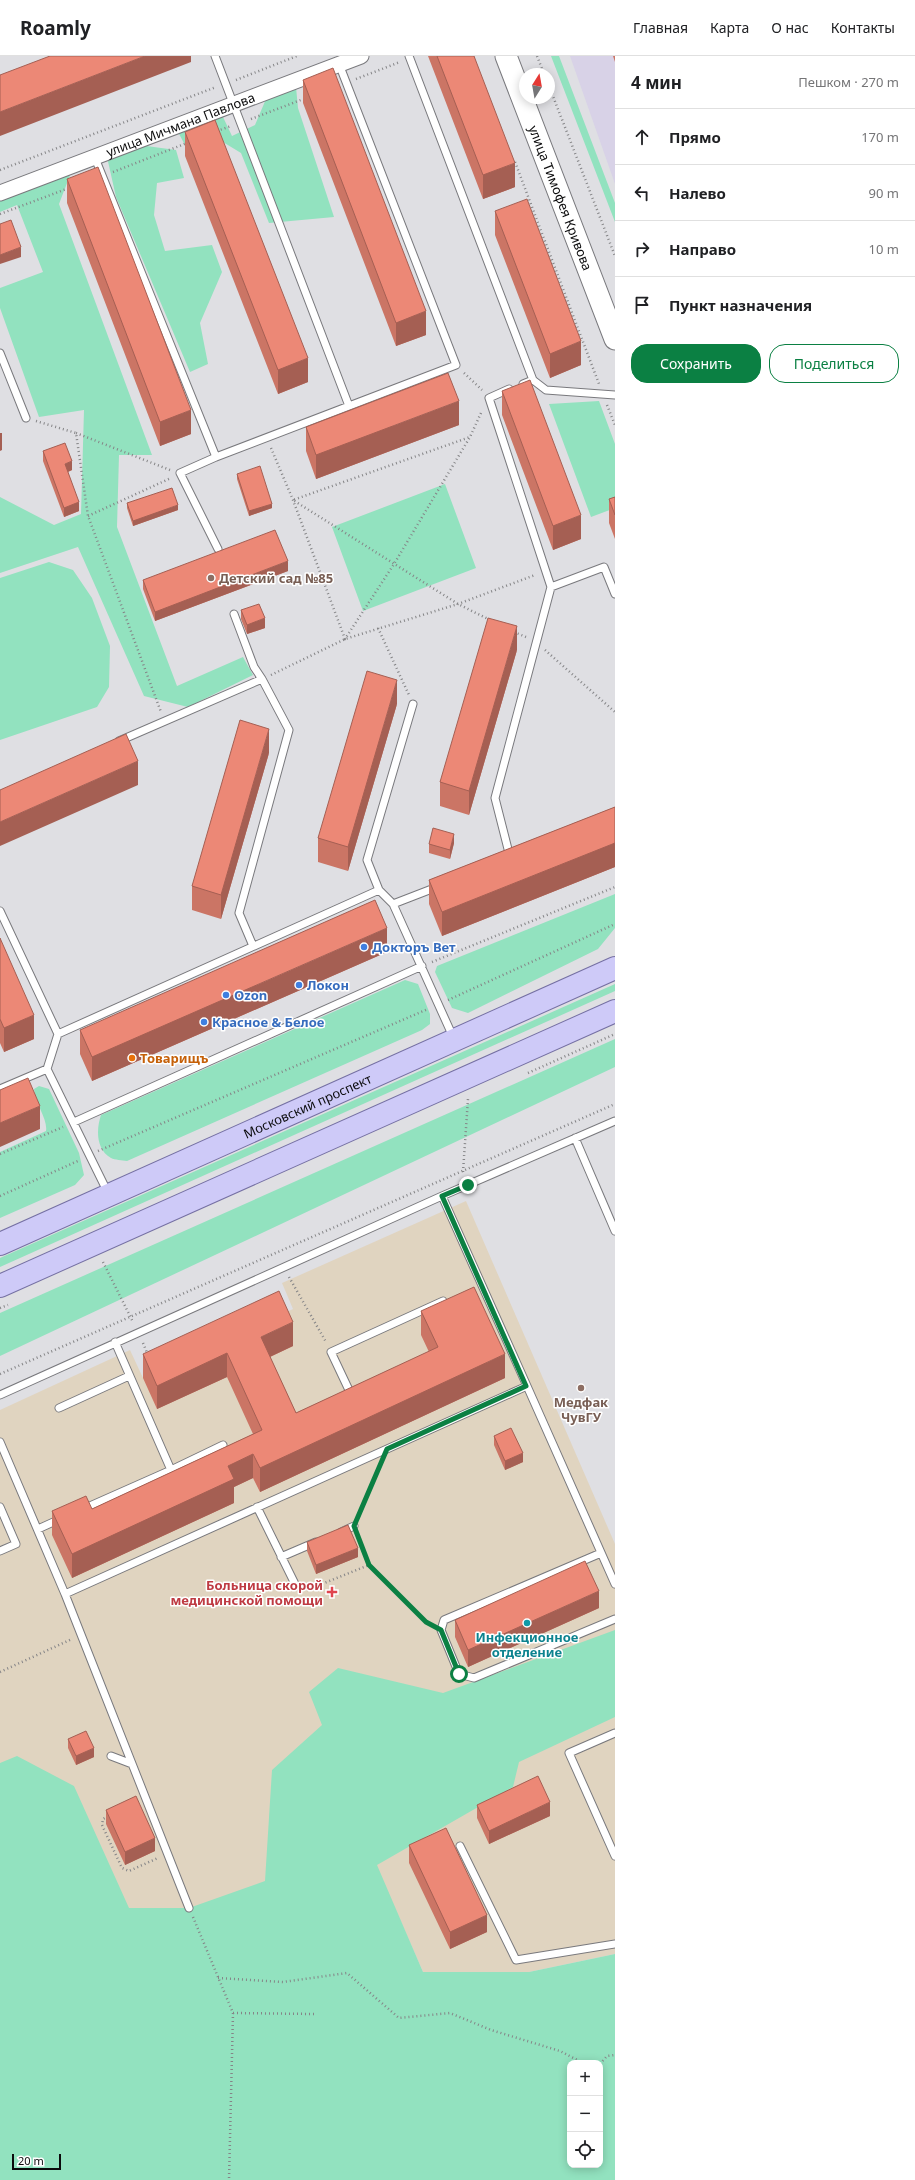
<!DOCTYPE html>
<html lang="ru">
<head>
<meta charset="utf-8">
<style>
  body { margin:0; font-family:"Noto Sans",sans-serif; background:#f6f6f6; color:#202124 }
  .controls { position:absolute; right:12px; bottom:12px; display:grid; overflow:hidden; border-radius:8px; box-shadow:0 2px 10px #0003 }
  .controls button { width:36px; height:36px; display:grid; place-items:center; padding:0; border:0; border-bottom:1px solid #e0e0e0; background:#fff; color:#202124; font:20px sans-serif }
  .compass { position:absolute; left:519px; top:12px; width:36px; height:36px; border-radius:50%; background:#fff; box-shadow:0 2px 10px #0003; rotate:11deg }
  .scale { position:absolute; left:12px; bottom:10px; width:49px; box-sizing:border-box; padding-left:4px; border:2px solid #0b0b0c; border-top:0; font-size:11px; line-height:14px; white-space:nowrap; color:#0b0b0c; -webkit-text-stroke:3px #fff; paint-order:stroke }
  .stop { position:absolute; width:12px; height:12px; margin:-9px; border:3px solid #0b8043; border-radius:50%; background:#fff }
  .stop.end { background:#0b8043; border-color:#fff; box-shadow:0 1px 4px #0008 }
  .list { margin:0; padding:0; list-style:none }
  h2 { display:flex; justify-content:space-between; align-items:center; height:52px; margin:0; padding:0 16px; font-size:17px }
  h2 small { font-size:13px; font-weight:400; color:#757577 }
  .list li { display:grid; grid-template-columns:26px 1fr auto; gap:12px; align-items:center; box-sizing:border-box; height:56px; padding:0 16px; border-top:1px solid #e0e0e0 }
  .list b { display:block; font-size:15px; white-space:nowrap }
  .list em { font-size:13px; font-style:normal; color:#757577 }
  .actions { display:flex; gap:8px; padding:12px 16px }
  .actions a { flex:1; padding:9px 0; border:1px solid #0b8043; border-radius:16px; text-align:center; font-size:14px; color:#0b8043 }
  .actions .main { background:#0b8043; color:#fff }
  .icon { flex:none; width:22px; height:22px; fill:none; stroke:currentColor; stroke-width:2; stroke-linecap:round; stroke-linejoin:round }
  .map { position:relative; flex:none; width:615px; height:2124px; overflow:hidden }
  header { display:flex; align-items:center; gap:24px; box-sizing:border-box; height:56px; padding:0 20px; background:#fff; border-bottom:1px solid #e0e0e0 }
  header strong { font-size:19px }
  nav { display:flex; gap:22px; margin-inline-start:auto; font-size:14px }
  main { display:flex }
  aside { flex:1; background:#fff }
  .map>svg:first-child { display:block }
  .industrial { fill:#d8d2e7 }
  .medical { fill:#e0d4c0 }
  .green { fill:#92e2bf; fill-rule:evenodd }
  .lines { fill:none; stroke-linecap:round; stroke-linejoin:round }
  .lane-casing { stroke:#79797d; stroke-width:9 }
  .street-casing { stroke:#79797d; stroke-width:17 }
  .secondary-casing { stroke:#79797d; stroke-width:23 }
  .primary-casing { stroke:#7570a3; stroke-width:24 }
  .path { stroke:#858587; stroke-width:2.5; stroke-dasharray:1 3; stroke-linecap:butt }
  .lane { stroke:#fff; stroke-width:7 }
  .street { stroke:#fff; stroke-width:15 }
  .secondary { stroke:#fff; stroke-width:21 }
  .primary { stroke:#cecaf8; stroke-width:22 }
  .wall { fill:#cb7565 }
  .shaded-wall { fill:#a55f53 }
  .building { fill:#ec8876; stroke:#a55f53 }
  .route { stroke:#0b8043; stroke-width:5 }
  .education-dot { fill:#8d6e63; stroke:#fff; stroke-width:1.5 }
  .shop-dot { fill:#3f7fe0; stroke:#fff; stroke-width:1.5 }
  .food-dot { fill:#e8710a; stroke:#fff; stroke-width:1.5 }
  .health-dot { fill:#e0444e; stroke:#fff; stroke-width:1.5 }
  .culture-dot { fill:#0f9aa8; stroke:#fff; stroke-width:1.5 }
  .labels { text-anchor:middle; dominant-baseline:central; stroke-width:3; stroke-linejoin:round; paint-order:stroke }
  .street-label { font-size:13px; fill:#0b0b0c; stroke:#fff }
  .education-label { font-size:13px; font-weight:bold; fill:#785e54; stroke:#fff; text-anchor:start }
  .shop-label { font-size:13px; font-weight:bold; fill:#366cbe; stroke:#fff; text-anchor:start }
  .food-label { font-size:13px; font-weight:bold; fill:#c56008; stroke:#fff; text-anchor:start }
  .health-label { font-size:13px; font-weight:bold; fill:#be3a42; stroke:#fff; text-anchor:end }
  .culture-label { font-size:13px; font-weight:bold; fill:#0d838f; stroke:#fff }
</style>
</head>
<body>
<header>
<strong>Roamly</strong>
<nav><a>Главная</a><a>Карта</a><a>О нас</a><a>Контакты</a></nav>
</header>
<main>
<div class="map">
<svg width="615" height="2124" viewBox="0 0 615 2124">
  <rect width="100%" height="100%" fill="#dfdfe3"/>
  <!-- industrial -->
  <path class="industrial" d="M 570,0 L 615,0 L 615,128 Z"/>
  <!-- medical -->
  <path class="medical" d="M 466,1145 L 615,1488 L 615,1898 L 529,1916 L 423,1916 L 376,1809 L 0,1902 L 0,1354 L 130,1294 L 143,1322 L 293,1253 L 282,1227 Z"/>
  <!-- green -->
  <path class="green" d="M 551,0 L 559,0 L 615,147 L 615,166 Z
    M 296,31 L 298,52 L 334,161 L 269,167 L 241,97 L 218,83 L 185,89 L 178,76 L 223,61 L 232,80 L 255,69 L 266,43 Z
    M 139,89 L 176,94 L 184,122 L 157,127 L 154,159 L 165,195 L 212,189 L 222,216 L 200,267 L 208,308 L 190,316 L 116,141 L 107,101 Z
    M 72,114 L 59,148 L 152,399 L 119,399 L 117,471 L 177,630 L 243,601 L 253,619 L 188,651 L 144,640 L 78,491 L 0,517 L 0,441 L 54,469 L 81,458 L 84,354 L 39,361 L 0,252 L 0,232 L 43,216 L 17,149 L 0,156 L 0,143 Z
    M 599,345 L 615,388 L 615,452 L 591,461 L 549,348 Z
    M 445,428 L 476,512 L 363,555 L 332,471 Z
    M 49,506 L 73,514 L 92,542 L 110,590 L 109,631 L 97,651 L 0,684 L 0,522 Z
    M 615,838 L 615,872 L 598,893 L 468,957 L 452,952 L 435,916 L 437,910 Z
    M 405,924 L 418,928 L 430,958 L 430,968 L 422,974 L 127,1105 C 122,1104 115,1104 111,1102 C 96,1093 96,1074 101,1059 Z
    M 615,928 L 615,935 L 0,1211 L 0,1202 Z
    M 615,983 L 615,1011 L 0,1300 L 0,1257 Z
    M 39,1030 L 49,1033 L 79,1097 L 84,1119 L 75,1129 L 0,1162 L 0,1096 L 46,1075 C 48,1063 35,1048 34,1033 Z
    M 615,1574 L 615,1661 L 519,1706 L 513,1731 L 377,1809 L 423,1916 L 529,1916 L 615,1898 L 615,2124 L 0,2124 L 0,1707 L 17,1700 L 74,1730 L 129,1852 L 189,1852 L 265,1825 L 272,1714 L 322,1669 L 309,1636 L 338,1612 L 443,1637 ZM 570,2007 L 600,2007 L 600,2109 L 570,2109 Z"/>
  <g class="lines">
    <defs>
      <path id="lane" d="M 215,0 L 349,350
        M 409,0 L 533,324 L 523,328
        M 95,102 L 216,401
        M 0,297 L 26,362
        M 533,324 L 546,334 L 615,339
        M 509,333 L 489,342 L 551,531 L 495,742 L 510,801
        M 218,493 L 180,417 L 216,401 L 456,309 L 339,8
        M 551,531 L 604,511 L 615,538
        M 234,558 L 254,611 L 262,623
        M 119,685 L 262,623 L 289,674 L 239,857 L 253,890
        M 379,834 L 367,804 L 413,648
        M 393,848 L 437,831
        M 0,855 L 58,978
        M 0,1033 L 47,1013
        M 74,1066 L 422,910
        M 575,1082 L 615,1175
        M 108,1137 L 47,1013 L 58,978 L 379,834 L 393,848 L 454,983
        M 527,1330 L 615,1528
        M 348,1332 L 331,1296 L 443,1245
        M 0,1339 L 442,1140 L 615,1065
        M 59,1352 L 129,1320
        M 0,1386 L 65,1538 L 189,1852
        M 171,1414 L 223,1389
        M 0,1451 L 16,1488 L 0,1495
        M 257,1451 L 296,1530
        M 83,1453 L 171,1414 L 115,1286
        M 38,1473 L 60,1463
        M 341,1476 L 354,1470
        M 601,1497 L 444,1564 L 441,1574 L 459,1618 L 474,1622 L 615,1563
        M 281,1501 L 316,1486
        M 65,1538 L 527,1330 L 442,1140
        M 615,1677 L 569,1697 L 615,1800
        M 111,1700 L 132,1708
        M 460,1790 L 516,1904 L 615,1888"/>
      <g id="street">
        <path id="s1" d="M 0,137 L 361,0"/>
      </g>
      <g id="secondary">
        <path id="s2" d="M 506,0 L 615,283"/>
      </g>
      <g id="primary">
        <path id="s3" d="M 0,1188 L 615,912"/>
        <path d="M 0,1230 L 615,955"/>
      </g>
    </defs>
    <!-- lane casing -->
    <use href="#lane" class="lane-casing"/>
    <!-- street casing -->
    <use href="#street" class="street-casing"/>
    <!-- secondary casing -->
    <use href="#secondary" class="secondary-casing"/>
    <!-- primary casing -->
    <use href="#primary" class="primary-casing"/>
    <!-- path -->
    <path class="path" d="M 537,0 L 544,18
      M 356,23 L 400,6
      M 236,24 L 297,0
      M 549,30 L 615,200
      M 251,63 L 306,42
      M 217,75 L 231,70
      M 515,106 L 599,328
      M 0,114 L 216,31
      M 113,116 L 187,87
      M 0,158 L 69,132
      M 464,317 L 482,334
      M 607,349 L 615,369
      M 481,357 L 470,381 L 293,444 L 458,548 L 490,564
      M 36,365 L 76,377 L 88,460 L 161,656
      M 76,377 L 170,414
      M 271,392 L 293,444 L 345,583 L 394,508 L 470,381
      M 88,460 L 171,422
      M 378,572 L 409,639
      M 514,576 L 526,581
      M 545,594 L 615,656
      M 271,619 L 345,583 L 458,548 L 535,519
      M 432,906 L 615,831
      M 448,944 L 615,868
      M 528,1017 L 615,978
      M 98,1095 L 428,953
      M 0,1098 L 63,1071
      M 463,1116 L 468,1043
      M 0,1140 L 80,1104
      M 103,1206 L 133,1266
      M 289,1221 L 326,1286
      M 0,1252 L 8,1249
      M 143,1287 L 148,1299
      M 0,1318 L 615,1048
      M 359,1460 L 380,1409
      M 358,1479 L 369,1509 L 426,1566 L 432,1569
      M 307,1534 L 369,1509
      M 0,1616 L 72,1583
      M 108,1760 L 103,1763 L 102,1769 L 122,1812 L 129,1815 L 158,1802
      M 193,1861 L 233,1957 L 229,2124
      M 218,1922 L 283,1926 L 347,1917 L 399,1962 L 450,1957 L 491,1974 L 560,1995 L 583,2007
      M 233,1957 L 315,1958
      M 600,2008 L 607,2000 L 615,1999"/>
    <!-- lane -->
    <use href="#lane" class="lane"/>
    <!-- street -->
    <use href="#street" class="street"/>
    <!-- secondary -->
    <use href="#secondary" class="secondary"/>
    <!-- primary -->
    <use href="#primary" class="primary"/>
  </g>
  <!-- wall -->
  <path class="wall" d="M 428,0 L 474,0 L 515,131 L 483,143 Z
    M 613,0 L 615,0 L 615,6 Z
    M 303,24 L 426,279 L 396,290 L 303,47 Z
    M 185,76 L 308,326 L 278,338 L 185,100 Z
    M 67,123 L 191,378 L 160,390 L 67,147 Z
    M 495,155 L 581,309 L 550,322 L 495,179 Z
    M 502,335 L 581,483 L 553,494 L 502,359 Z
    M 459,369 L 316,423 L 306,395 L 306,371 Z
    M 43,395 L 72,414 L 68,416 L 79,455 L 64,461 L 43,405 Z
    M 237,418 L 272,452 L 249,460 L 237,423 Z
    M 615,441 L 615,483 L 609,467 L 609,443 Z
    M 127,447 L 178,454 L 133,470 L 127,452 Z
    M 288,515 L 155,565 L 143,533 L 143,524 Z
    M 241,554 L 265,572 L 247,578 L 241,563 Z
    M 517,594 L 469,759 L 440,750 L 440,726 Z
    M 397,648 L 348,815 L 318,806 L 318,782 Z
    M 269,697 L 221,863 L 192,854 L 192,830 Z
    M 615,751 L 615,811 L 442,880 L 429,848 L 429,824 Z
    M 454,787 L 450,803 L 429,797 L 429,788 Z
    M 0,882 L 34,983 L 4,996 L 0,987 Z
    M 387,896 L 92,1025 L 80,998 L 80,974 Z
    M 421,1255 L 505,1322 L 260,1436 L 253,1422 L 234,1431 L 234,1447 L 72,1522 L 52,1479 L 52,1455 L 92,1453 L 253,1378 L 227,1321 L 157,1353 L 143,1322 L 143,1298 L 293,1290 L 270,1301 L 296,1357 L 429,1296 L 421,1279 Z
    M 494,1380 L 523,1406 L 505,1414 L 494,1389 Z
    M 307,1486 L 358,1501 L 316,1518 L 307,1495 Z
    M 599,1552 L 468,1611 L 455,1581 L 455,1564 Z
    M 68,1683 L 94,1701 L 76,1709 L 68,1692 Z
    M 477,1749 L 550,1760 L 489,1788 L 477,1762 Z
    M 106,1754 L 155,1795 L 125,1809 L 106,1768 Z
    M 409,1789 L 487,1876 L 450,1893 L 409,1807 Z"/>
  <!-- shaded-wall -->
  <path class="shaded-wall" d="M 145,0 L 191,0 L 191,6 L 0,80 L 0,56 Z
    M 515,107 L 515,131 L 483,143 L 483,119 Z
    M 21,191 L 21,201 L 0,208 L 0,199 Z
    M 426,255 L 426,279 L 396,290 L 396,267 Z
    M 581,285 L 581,309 L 550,322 L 550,298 Z
    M 308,302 L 308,326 L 278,338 L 278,314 Z
    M 459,345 L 459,369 L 316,423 L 316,399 Z
    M 191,354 L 191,378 L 160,390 L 160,366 Z
    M 0,377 L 2,377 L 2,394 L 0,395 Z
    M 72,405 L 72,414 L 65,417 L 65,408 Z
    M 79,446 L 79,455 L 64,461 L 64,452 Z
    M 272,448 L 272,452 L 249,460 L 249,455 Z
    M 178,449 L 178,454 L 133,470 L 133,465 Z
    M 581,459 L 581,483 L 553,494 L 553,470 Z
    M 288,505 L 288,515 L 155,565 L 155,556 Z
    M 265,562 L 265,572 L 247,578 L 247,569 Z
    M 517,570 L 517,594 L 469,759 L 469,735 Z
    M 397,624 L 397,648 L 348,815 L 348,791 Z
    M 269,673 L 269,697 L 221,863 L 221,839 Z
    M 138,705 L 138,729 L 0,790 L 0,766 Z
    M 454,778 L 454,787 L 450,803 L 450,794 Z
    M 615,787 L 615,811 L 442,880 L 442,856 Z
    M 387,872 L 387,896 L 92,1025 L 92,1001 Z
    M 34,959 L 34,983 L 4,996 L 4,972 Z
    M 40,1050 L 40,1073 L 0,1091 L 0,1067 Z
    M 293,1266 L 293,1290 L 261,1305 L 261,1281 Z
    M 227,1297 L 227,1321 L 157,1353 L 157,1330 Z
    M 505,1298 L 505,1322 L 260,1436 L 260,1412 Z
    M 523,1397 L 523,1406 L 505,1414 L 505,1405 Z
    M 253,1398 L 253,1422 L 234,1431 L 234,1447 L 72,1522 L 72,1498 L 228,1410 Z
    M 358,1492 L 358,1501 L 316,1518 L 316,1509 Z
    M 599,1535 L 599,1552 L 468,1611 L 468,1594 Z
    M 94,1692 L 94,1701 L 76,1709 L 76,1700 Z
    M 550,1746 L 550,1760 L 489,1788 L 489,1775 Z
    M 155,1782 L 155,1795 L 125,1809 L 125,1796 Z
    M 487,1859 L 487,1876 L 450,1893 L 450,1876 Z"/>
  <!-- building -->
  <path class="building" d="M 50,0 L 145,0 L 0,56 L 0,19 Z
    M 437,0 L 474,0 L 515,107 L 483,119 Z
    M 333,12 L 426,255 L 396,267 L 303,24 Z
    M 215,64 L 308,302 L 278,314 L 185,76 Z
    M 98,111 L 191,354 L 160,366 L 67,123 Z
    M 527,143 L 581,285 L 550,298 L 495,155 Z
    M 11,164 L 21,191 L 0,199 L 0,168 Z
    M 448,317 L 459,345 L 316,399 L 306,371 Z
    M 530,324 L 581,459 L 553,470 L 502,335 Z
    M 65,387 L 72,405 L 65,408 L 79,446 L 64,452 L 43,395 Z
    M 260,410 L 272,448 L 249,455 L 237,418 Z
    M 172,432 L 178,449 L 133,465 L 127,447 Z
    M 615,441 L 615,459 L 609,443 Z
    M 275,474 L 288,505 L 155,556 L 143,524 Z
    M 259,548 L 265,562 L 247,569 L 241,554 Z
    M 488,562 L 517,570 L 469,735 L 440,726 Z
    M 367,615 L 397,624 L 348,791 L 318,782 Z
    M 240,664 L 269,673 L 221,839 L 192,830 Z
    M 126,678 L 138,705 L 0,766 L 0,734 Z
    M 615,751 L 615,787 L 442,856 L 429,824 Z
    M 433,772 L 454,778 L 450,794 L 429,788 Z
    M 375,844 L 387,872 L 92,1001 L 80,974 Z
    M 0,882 L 34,959 L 4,972 L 0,963 Z
    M 28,1022 L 40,1050 L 0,1067 L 0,1034 Z
    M 474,1231 L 505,1298 L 260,1412 L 253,1398 L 228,1410 L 234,1423 L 72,1498 L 52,1455 L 86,1440 L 92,1453 L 262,1374 L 227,1297 L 157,1330 L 143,1298 L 279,1235 L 293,1266 L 261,1281 L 296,1357 L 438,1291 L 421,1255 Z
    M 511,1372 L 523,1397 L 505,1405 L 494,1380 Z
    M 348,1469 L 358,1492 L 316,1509 L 307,1486 Z
    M 585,1505 L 599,1535 L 468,1594 L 455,1564 Z
    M 86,1675 L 94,1692 L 76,1700 L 68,1683 Z
    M 538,1720 L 550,1746 L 489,1775 L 477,1749 Z
    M 136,1740 L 155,1782 L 125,1796 L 106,1754 Z
    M 446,1772 L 487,1859 L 450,1876 L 409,1789 Z"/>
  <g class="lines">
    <!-- route -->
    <path class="route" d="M 459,1618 L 441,1574 L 426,1566 L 369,1509 L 354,1470 L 387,1393 L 526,1330 L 442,1140 L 468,1129"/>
  </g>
  <!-- markers -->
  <g class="education-dot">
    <circle cx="211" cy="522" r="4"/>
    <circle cx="581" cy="1332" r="4"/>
  </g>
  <g class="shop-dot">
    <circle cx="364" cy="891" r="4"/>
    <circle cx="299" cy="929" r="4"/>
    <circle cx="226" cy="939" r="4"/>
    <circle cx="204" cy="966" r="4"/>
  </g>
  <circle class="food-dot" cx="132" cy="1002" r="4"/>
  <path class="health-dot" d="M330 1530h4v4h4v4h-4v4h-4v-4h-4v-4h4z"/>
  <circle class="culture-dot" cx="527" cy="1567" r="4"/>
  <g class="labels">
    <!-- street labels -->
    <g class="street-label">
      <text stroke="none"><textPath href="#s1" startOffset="193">улица Мичмана Павлова</textPath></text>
      <text stroke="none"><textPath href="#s2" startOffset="152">улица Тимофея Кривова</textPath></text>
      <text stroke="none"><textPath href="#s3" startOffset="337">Московский проспект</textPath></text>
    </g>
    <!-- education labels -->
    <g class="education-label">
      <text x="219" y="522">Детский сад №85</text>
      <text x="581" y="1346" text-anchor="middle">Медфак<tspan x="581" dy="15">ЧувГУ</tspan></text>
    </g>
    <!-- shop labels -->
    <g class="shop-label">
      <text x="372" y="891">Докторъ Вет</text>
      <text x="307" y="929">Локон</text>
      <text x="234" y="939">Ozon</text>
      <text x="212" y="966">Красное &amp; Белое</text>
    </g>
    <!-- food labels -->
    <g class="food-label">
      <text x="140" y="1002">Товарищъ</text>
    </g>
    <!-- health labels -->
    <g class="health-label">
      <text x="323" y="1529">Больница скорой<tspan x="323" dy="15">медицинской помощи</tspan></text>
    </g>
    <!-- culture labels -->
    <g class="culture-label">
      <text x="527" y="1581">Инфекционное<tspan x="527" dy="15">отделение</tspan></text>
    </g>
  </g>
</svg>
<div class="controls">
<button>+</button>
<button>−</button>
<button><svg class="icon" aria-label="locate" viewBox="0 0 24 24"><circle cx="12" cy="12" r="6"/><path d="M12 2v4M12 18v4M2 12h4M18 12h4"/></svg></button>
</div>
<svg class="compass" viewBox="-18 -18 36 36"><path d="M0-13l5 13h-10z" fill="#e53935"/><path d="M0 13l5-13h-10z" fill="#757577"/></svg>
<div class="scale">20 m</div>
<div class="stop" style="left:459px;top:1618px"></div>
<div class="stop end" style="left:468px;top:1129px"></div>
</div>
<aside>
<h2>4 мин<small>Пешком · 270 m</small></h2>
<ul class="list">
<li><svg class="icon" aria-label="ahead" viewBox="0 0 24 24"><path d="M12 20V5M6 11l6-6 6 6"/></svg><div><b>Прямо</b></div><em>170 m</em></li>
<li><svg class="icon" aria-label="left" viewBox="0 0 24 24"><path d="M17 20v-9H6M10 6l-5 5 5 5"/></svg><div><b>Налево</b></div><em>90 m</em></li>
<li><svg class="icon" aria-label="right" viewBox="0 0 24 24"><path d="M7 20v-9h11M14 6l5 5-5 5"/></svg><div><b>Направо</b></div><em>10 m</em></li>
<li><svg class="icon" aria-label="arrive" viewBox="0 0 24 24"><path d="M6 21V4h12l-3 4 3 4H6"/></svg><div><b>Пункт назначения</b></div></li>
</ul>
<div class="actions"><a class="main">Сохранить</a><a>Поделиться</a></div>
</aside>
</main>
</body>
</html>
